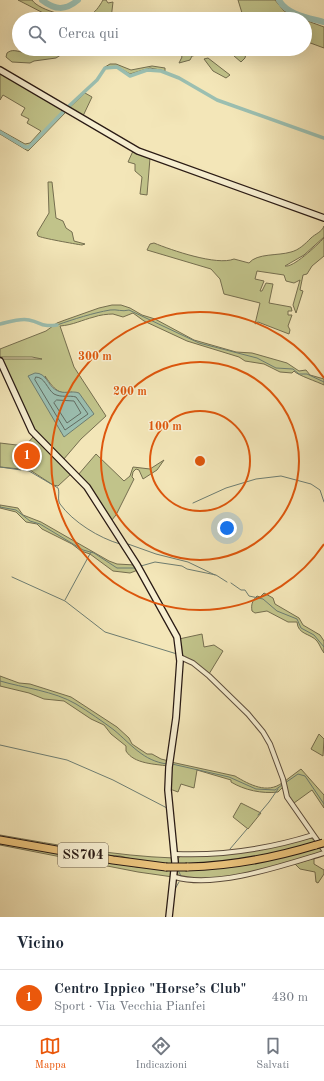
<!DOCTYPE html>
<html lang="it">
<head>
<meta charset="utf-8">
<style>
  body { margin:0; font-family:"Old Standard TT",serif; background:#f6f6f7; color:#1f2937 }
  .you { position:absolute; left:227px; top:528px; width:14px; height:14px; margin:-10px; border:3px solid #fff; border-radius:50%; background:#1a73e8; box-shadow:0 0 0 6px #1a73e833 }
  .badge { display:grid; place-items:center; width:26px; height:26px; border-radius:50%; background:#ea580c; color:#fff; font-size:13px; font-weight:700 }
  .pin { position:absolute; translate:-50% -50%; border:2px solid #fff; box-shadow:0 1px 4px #0006 }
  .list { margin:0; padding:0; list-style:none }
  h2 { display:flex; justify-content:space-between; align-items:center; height:52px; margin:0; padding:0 16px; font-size:17px }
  h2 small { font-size:13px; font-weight:400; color:#747a83 }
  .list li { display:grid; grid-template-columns:26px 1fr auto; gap:12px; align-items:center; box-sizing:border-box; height:56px; padding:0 16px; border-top:1px solid #e0e1e3 }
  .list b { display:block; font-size:15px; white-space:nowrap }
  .list p { margin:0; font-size:13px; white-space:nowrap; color:#747a83 }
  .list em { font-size:13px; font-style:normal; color:#747a83 }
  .icon { flex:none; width:22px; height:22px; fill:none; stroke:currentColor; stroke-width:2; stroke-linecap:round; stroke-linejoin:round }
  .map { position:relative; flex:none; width:324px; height:917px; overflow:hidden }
  .search { position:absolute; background:#fff; box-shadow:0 4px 16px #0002; left:12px; right:12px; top:12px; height:44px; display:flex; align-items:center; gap:10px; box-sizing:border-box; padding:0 14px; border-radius:22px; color:#747a83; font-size:15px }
  .sheet { height:108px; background:#fff }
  nav { display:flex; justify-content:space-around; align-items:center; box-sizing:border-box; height:56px; border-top:1px solid #e0e1e3; background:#fff; font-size:11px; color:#747a83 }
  nav a { display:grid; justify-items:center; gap:2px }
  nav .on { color:#ea580c }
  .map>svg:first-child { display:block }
  .green { fill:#c1c38a; stroke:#756e4f; fill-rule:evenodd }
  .water { fill:#9bbfb1; stroke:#6d7d72 }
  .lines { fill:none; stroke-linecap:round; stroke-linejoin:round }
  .shore { stroke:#626c62; stroke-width:1 }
  .stream { stroke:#6d7d72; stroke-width:1 }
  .canal { stroke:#9bbfb1; stroke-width:3.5 }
  .river { stroke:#9bbfb1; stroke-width:6 }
  .street-casing { stroke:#5c4d3d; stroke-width:6 }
  .secondary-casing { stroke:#291a14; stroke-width:8 }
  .highway-casing { stroke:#291a14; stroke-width:9 }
  .street { stroke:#f7efd1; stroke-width:4 }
  .secondary { stroke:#f7efd1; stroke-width:5.5 }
  .highway { stroke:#eac37c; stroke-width:7 }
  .highway-bridge-casing { stroke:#291a14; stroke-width:9; stroke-linecap:butt }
  .highway-bridge { stroke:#eac37c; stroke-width:7 }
  .ring { fill:none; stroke:#de560c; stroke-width:2 }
  .labels { text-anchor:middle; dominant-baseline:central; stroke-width:3; stroke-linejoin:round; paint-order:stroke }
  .shield { fill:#f7efd1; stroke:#675a4d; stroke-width:1 }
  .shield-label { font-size:14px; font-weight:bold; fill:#291a14 }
  .centre { fill:#de560c; stroke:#f7efd1; stroke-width:2 }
  .ring-label { font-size:12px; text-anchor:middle; font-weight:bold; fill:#de560c; stroke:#f7efd1; stroke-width:3; stroke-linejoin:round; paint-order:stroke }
</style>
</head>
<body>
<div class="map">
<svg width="324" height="917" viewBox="0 0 324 917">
  <rect width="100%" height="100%" fill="#f3e6b8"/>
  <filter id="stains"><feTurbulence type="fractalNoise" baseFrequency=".005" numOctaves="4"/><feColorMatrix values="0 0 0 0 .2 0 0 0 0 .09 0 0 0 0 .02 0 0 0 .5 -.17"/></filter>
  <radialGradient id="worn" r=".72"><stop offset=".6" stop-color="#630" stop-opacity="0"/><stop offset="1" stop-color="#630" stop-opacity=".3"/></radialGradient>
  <!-- green -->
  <path class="green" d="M 18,0 L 32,0 C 39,11 77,20 88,16 C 95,13 99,7 103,0 L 106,0 L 108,3 L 113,2 L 111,19 L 55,19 Z
    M 238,0 L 275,0 L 284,11 L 303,19 L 268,19 L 265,17 L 241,19 L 242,13 Z
    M 305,20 L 324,27 L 324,48 L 305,41 Z
    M 26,49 L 70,49 L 56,58 L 34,61 L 30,63 L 12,62 L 6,57 L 7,53 C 12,49 16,51 22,52 Z
    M 163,49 L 247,49 L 245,58 L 241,62 L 226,49 L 192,56 L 190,60 L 179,63 L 182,57 L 180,52 Z
    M 208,58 L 230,75 L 226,78 L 213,71 L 204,59 Z
    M 110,64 L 116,64 L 131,70 L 152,66 L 165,68 L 165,71 L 150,68 L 130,74 L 118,67 L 105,67 Z
    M 0,73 L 62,110 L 61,111 L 65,113 L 28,151 L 0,134 L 0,130 L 25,144 L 30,143 L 41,131 L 27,123 L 29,119 L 21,115 L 25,108 L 3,95 L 0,100 Z
    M 85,93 L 92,97 L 83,116 L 69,108 Z
    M 133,151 L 150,158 L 147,195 L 140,194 L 142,177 L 135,171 L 135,164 L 128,162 Z
    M 48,182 L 52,182 L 56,218 L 63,221 L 66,228 L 72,232 L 74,241 L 85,244 L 82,245 C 75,244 41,238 38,236 L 37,233 L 49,213 Z
    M 324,226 L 324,237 L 304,255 L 285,266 C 293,268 316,246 324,238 L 324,256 L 312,266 L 307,274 L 303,275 L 300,290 L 303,291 L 296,313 L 293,305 L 300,280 L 294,283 L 286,281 L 284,275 L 257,271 L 255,279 L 264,281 L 260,291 L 262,291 L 266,283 L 273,284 L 269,303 L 291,307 L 292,311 L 288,311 L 288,315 L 292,315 L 288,326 L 290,330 L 289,334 L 258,322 L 255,324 L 260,303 L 224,294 L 220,279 L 211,269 L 147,250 L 150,244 L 154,243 C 171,250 217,266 234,259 L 249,263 C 257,253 278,256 291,252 C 299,250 305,244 311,238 C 315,234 322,232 324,226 Z
    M 112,305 L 121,305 L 130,308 L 142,315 L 155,319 L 194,340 L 236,352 L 252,353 L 287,363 L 299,371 L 306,370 L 310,375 L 324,379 L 324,385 C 318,382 297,375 294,371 L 292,373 L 280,372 L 264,364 L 245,361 L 239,357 L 187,341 L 144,321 L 133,313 L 123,317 L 113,314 C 108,314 99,315 94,317 C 82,320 73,325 60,326 L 74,367 L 106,416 L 81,439 L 63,460 L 36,434 L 1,359 L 42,359 L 32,357 L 0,357 L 0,349 L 46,331 L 57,323 L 65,320 L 99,308 ZM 45,376 C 52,386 58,396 72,392 L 61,432 Z
    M 34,436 L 72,473 L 58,486 L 53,485 L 30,470 L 0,467 L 0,443 L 25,446 Z
    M 96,454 L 124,481 L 130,476 L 133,467 L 150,469 L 164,460 L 157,470 L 143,479 L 139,470 L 136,469 L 133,472 L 132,477 L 134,479 L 116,515 L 111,521 L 78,475 Z
    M 0,505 L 18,508 L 23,515 L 41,522 L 109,561 L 117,564 L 135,565 L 138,570 L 130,573 L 113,571 L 90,554 L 81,551 L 72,544 L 42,529 L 37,524 L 26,522 L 16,512 L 0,508 Z
    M 264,593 L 273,598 L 275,604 L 299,618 L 303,625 L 320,635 L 324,641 L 324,653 C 321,649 320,645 317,641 C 310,633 298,635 297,622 L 288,622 L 267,611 L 255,613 L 252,611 C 251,605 252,601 257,596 L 260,597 Z
    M 202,634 L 204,647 L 214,645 L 223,651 L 209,674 L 181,657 L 179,639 Z
    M 0,676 L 19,683 L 30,684 L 71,697 L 117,727 L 129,738 L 132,744 L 147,754 L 152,754 L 161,759 L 169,761 L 168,766 C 155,764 134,764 126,751 L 126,746 L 111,734 L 104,725 L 91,719 L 64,701 L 44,699 L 29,693 L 0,686 Z
    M 319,734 L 324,739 L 323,756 L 311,749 Z
    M 171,762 L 235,776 C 250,785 267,794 282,783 L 283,787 L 278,792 C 262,794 244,790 231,782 L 231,780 L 197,770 L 194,788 L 181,784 L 178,792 L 170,789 Z
    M 301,769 L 324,795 L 324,808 L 312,790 L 294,803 L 286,793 L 285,781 Z
    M 241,803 L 261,813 L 248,829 L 233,817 Z
    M 0,835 C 58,845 115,856 174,858 L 174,864 L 144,862 L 120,856 L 104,855 L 0,837 Z
    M 311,838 L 317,842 L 279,853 L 219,863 L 177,864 L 177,859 L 181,856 L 246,852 Z
    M 0,842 L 137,867 L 174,870 L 173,877 L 138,872 L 0,845 Z
    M 320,846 L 323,850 L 322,852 C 283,864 217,887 178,876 L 177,870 C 226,870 273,862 320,846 Z
    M 314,858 L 314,864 L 324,870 L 324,874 L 318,883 L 316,882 L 315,872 L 300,869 L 295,864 Z"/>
  <!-- water -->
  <path class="water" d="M 35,373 C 47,373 47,385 56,390 C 64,395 71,390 79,393 L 94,414 L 64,437 L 28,376 Z"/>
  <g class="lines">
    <!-- shore -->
    <path class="shore" d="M 36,377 C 45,377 47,389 54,394 C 62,398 69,395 76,397 L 88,414 L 65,430 L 35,380 Z
      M 57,400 L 74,401 L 81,413 L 67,423 L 54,403 Z"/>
    <!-- stream -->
    <path class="stream" d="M 57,325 C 74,319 93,313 110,310 C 117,309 122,312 129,310 L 199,343 L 257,358 L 276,368 L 293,369 L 299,374 L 307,374 L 324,382
      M 0,467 L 21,470
      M 23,470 L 29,471 L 58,488 C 60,493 57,499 60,504 C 73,522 99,538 120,544
      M 193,503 L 226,488 L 256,479 L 281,476 L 311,484 L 320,490 L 324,502
      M 0,507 L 16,510 L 30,521 L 40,524 L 83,550 L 94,553 L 117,568 L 136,568
      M 128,544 L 156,554 L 188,562 L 215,575
      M 141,566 L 155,562 L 182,566 L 187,569 L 216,575 L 227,582
      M 12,577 L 65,601 L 105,632 L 177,654
      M 231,583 L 241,590 L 245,590 L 249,596 L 263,599 L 277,611 L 297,619 L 301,628 L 314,635 L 324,647
      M 65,600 L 91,552
      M 0,681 C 24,688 54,691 76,704 C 89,712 102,721 114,730 C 131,744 143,761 167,764
      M 222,686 L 245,709
      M 252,715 L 256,721
      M 268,736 L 273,747
      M 0,745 L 67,760 L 113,780 L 167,808
      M 172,764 L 229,777 L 256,789 L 275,790 L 282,785
      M 285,783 L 298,774 L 305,776 L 324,804
      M 258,815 L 269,802 L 278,789
      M 230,849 L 247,829
      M 178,863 L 178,859
      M 178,870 L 181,876
      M 175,889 L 179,882"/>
    <!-- canal -->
    <path class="canal" d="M 69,106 L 97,80 L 105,68 L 117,67 L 130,76 L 147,70 L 161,71 L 179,78 L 217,100 L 324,138
      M 0,132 L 25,147 L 29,147 L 63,112
      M 0,324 C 9,322 20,318 29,320 C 43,323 40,327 57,325"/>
    <!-- river -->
    <path class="river" d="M 42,0 C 55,10 65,11 78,0
      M 279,0 C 287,15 310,18 324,22"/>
    <defs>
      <path id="street" d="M 180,657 L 193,663 L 209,676 L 248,714 L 263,732 L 270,744 L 283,779 L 287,797 L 324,850
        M 175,854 C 222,856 268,849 313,835
        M 175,877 C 216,889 284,865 324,853"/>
      <path id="secondary" d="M 0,70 L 138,151 L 324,218
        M 0,361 L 32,431 L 87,487 L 137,565 L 177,637 L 180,661 L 176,718 L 169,767 L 168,790 L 175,862 L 169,917"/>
      <path id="highway" d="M 0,840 L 113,860 L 166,867
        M 187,867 C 232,866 273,858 316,845"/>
    </defs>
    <!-- street casing -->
    <use href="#street" class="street-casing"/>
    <!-- secondary casing -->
    <use href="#secondary" class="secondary-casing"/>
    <!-- highway casing -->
    <use href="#highway" class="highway-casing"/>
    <!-- street -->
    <use href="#street" class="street"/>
    <!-- secondary -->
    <use href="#secondary" class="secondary"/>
    <!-- highway -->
    <use href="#highway" class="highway"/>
    <defs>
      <path id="highway-bridge" d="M 316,845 L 323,843
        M 166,867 L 187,867"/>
    </defs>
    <!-- highway-bridge casing -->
    <use href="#highway-bridge" class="highway-bridge-casing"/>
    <!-- highway-bridge -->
    <use href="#highway-bridge" class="highway-bridge"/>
  </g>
  <!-- distance rings -->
  <g class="ring">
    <circle cx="200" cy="461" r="50"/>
    <circle cx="200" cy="461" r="99"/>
    <path d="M324 544A149 149 0 1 1 324 378"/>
  </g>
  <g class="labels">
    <!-- shield labels -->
    <rect class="shield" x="58" y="843" width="50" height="24" rx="3"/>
    <g class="shield-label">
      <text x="83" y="855">SS704</text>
    </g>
  </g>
  <circle cx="200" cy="461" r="6" class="centre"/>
  <g class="ring-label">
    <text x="95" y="360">300 m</text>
    <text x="130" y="395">200 m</text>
    <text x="165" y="430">100 m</text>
  </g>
  <rect width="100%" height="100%" filter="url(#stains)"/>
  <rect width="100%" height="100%" fill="url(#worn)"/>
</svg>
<div class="you"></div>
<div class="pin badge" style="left:27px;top:456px">1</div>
<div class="search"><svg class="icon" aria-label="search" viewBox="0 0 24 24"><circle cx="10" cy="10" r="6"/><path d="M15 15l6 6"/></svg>Cerca qui</div>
</div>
<section class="sheet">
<h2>Vicino<small></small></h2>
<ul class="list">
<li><span class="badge">1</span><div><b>Centro Ippico &quot;Horse’s Club&quot;</b><p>Sport · Via Vecchia Pianfei</p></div><em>430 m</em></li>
</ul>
</section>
<nav>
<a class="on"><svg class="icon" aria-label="map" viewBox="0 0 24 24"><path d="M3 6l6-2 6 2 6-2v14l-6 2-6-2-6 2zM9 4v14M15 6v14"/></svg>Mappa</a>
<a><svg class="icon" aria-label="directions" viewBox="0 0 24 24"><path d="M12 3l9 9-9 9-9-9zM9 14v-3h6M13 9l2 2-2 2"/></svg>Indicazioni</a>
<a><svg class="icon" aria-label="saved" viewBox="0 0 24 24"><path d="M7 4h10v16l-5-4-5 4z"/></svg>Salvati</a>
</nav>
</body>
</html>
